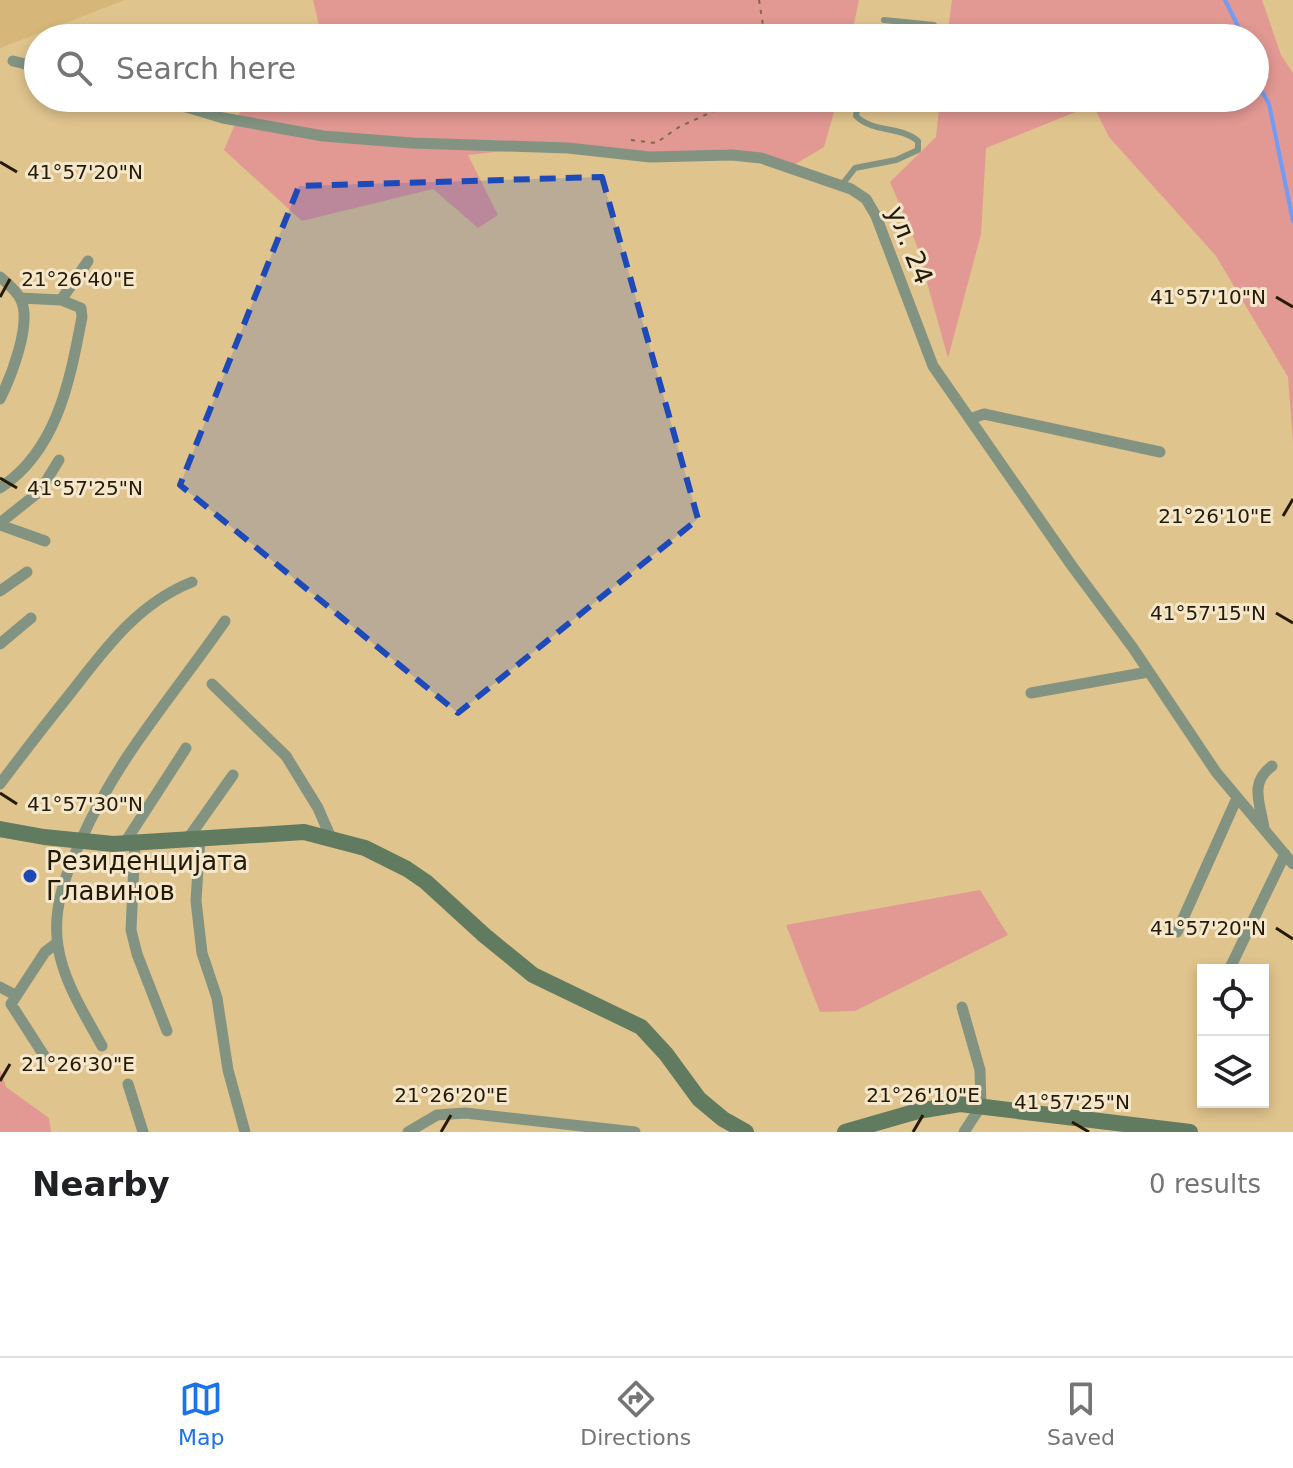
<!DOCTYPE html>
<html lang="en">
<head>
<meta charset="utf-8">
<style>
  body { margin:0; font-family:"DejaVu Sans",sans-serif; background:#f6f6f6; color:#202124 }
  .controls { position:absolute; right:24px; bottom:24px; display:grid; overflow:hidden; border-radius:0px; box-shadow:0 4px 12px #0003 }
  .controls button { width:72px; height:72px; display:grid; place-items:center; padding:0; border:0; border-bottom:2px solid #e0e0e0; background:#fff; color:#202124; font:40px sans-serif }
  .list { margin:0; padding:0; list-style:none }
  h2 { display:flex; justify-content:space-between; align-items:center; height:104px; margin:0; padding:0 32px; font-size:34px }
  h2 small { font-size:26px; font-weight:400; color:#757577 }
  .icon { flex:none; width:44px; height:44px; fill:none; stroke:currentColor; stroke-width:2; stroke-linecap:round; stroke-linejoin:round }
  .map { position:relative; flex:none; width:1293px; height:1132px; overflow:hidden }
  .search { position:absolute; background:#fff; box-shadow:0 4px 12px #0003; left:24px; right:24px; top:24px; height:88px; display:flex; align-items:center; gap:20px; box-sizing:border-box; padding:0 28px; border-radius:44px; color:#757577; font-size:30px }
  .sheet { height:224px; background:#fff }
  nav { display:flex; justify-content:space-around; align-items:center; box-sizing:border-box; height:112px; border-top:2px solid #e0e0e0; background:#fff; font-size:22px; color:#757577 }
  nav a { display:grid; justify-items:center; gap:4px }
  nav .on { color:#1a73e8 }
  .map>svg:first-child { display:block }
  .built { fill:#d6b779 }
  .green { fill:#e29893 }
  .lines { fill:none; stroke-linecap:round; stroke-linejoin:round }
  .stream { stroke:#709cf7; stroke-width:4 }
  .path { stroke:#7d6a45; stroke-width:2; stroke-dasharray:4 6; stroke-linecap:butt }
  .lane { stroke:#829481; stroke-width:6 }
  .street { stroke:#829481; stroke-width:11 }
  .secondary { stroke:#607b5f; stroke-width:16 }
  .marked { fill:#1d4ab8; fill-opacity:0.2; stroke:#1d4ab8; stroke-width:6; stroke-dasharray:16 10; stroke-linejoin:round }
  .ticks { fill:none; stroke:#251b05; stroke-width:3 }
  .poi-dot { fill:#1d4ab8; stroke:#f5e7cc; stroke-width:3 }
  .labels { text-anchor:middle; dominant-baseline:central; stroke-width:6; stroke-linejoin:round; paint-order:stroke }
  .street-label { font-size:26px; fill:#251b05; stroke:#f5e7cc }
  .poi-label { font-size:26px; fill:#251b05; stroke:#f5e7cc; text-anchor:start }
  .ticks-label { font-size:20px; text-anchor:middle; fill:#251b05; stroke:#f5e7cc; stroke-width:6; stroke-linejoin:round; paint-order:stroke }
</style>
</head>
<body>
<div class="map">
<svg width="1293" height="1132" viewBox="0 0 1293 1132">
  <rect width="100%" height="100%" fill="#e0c48d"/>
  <!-- built -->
  <path class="built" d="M 0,0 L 125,0 L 0,48 Z"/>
  <!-- green -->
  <path class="green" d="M 313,0 L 859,0 L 851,38 L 322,38 Z
    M 952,0 L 1262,0 L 1281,55 L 1293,73 L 1293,442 L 1288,377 L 1216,256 L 1109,137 L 1093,105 L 986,148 L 981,234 L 948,358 L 916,243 L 890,182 L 936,137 L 940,98 L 1255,98 L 1255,38 L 947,38 Z
    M 246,98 L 838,98 L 824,147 L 787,169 L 750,157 L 537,147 L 468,155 L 498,215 L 478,228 L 433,189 L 302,221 L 224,150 Z
    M 980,890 L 1008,935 L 855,1011 L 820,1012 L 786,925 Z
    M 0,1070 L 6,1087 L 49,1118 L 51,1132 L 0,1132 Z"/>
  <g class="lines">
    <!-- stream -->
    <path class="stream" d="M 1225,0 L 1244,38
      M 1255,79 L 1269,104 L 1293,221"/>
    <!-- path -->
    <path class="path" d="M 759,0 L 765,38
      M 631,140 L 656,143 L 679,127 L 742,98
      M 112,1055 L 121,1064 L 124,1073"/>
    <!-- lane -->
    <path class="lane" d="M 884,20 L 934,25 L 940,33 L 938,38
      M 841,186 L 855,168 L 896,160 L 918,150 L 918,141 C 901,126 873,133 856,116 L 859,98"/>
    <!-- street -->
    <path class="street" d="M 13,61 L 38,67
      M 156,98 L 223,118 L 323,136 L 412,143 L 568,148 L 650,157 L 732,155 L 761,158 L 851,189 L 866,199 L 876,216 L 933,366 L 1072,566 L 1133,648 L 1216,772 L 1293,864
      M 0,277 C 7,283 17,291 21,300 C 32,324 11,377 0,399
      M 61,300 L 88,261
      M 970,419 L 984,414 L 1160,452
      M 0,488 C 58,450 70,379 82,317 L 81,308 L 61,300 L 20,298
      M 0,523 L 40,491 L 59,460
      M 0,525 L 45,541
      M 0,591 L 27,572
      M 0,644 L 31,618
      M 212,684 L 286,756 L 318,808 L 331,838
      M 1031,693 L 1148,672
      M 0,784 C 24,752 48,721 73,690 C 107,646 139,603 192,582
      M 1264,828 C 1260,802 1249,783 1272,766
      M 200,838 L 196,901 L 202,953 L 217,998 L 228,1070 L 245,1132
      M 187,840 L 233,775
      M 135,843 L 131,930 L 137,954 L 167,1031
      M 124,844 L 186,748
      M 1177,932 L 1237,798
      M 1229,970 L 1285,854
      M 0,987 L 15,995
      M 962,1007 L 980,1070 L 981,1106 L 964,1132
      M 102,1046 C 85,1015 63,981 58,946 C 52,908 66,873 81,840 C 119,755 173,696 225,621
      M 45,1057 L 11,1004 L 45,952 L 57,943
      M 128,1084 L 143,1132
      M 408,1132 L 437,1115 L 465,1113 L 635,1132"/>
    <!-- secondary -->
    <path class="secondary" d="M 0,829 L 44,837 L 113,844 L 304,832 L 365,848 L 407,869 L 426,882 L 484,935 L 533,975 L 641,1027 L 666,1054 L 699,1099 L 723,1119 L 746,1132
      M 845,1132 L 918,1111 L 960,1104 L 1190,1132"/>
  </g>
  <!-- marked area -->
  <path class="marked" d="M 602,177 L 698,519 L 458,713 L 180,485 L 299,186 Z"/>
  <!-- ticks -->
  <path class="ticks" d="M 0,162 L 17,172M 0,297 L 10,279M 1276,297 L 1293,307M 0,478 L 17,488M 1283,516 L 1293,499M 1276,613 L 1293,623M 0,793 L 17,804M 1276,928 L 1293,939M 0,1081 L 10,1064M 1072,1122 L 1089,1132M 441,1132 L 451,1115M 913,1132 L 923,1115"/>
  <!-- markers -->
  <circle class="poi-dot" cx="30" cy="876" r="8"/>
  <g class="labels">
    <!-- street labels -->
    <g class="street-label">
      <text transform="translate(910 245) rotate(68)">ул. 24</text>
    </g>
    <!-- poi labels -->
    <g class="poi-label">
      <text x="46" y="861">Резиденцијата<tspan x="46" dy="30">Главинов</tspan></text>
    </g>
  </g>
  <g class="ticks-label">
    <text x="85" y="179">41°57'20"N</text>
    <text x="78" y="286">21°26'40"E</text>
    <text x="1208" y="304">41°57'10"N</text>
    <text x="85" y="495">41°57'25"N</text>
    <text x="1215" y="523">21°26'10"E</text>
    <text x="1208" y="620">41°57'15"N</text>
    <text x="85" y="811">41°57'30"N</text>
    <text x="1208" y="935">41°57'20"N</text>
    <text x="78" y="1071">21°26'30"E</text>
    <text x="451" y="1102">21°26'20"E</text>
    <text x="923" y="1102">21°26'10"E</text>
    <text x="1072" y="1109">41°57'25"N</text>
  </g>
</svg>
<div class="controls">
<button><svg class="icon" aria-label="locate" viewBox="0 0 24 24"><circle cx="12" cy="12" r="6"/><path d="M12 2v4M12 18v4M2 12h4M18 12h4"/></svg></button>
<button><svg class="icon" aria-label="layers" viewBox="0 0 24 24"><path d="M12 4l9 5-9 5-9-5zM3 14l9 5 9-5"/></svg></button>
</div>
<div class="search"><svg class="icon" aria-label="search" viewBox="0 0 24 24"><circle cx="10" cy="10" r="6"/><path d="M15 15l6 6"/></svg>Search here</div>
</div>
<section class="sheet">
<h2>Nearby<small>0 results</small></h2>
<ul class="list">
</ul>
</section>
<nav>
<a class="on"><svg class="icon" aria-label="map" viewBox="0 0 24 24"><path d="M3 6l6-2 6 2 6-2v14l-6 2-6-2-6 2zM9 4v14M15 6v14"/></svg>Map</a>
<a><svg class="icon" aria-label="directions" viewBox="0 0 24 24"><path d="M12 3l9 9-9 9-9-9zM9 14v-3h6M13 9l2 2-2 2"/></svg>Directions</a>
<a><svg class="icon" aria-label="saved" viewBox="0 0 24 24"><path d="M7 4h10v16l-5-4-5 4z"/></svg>Saved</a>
</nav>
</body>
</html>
